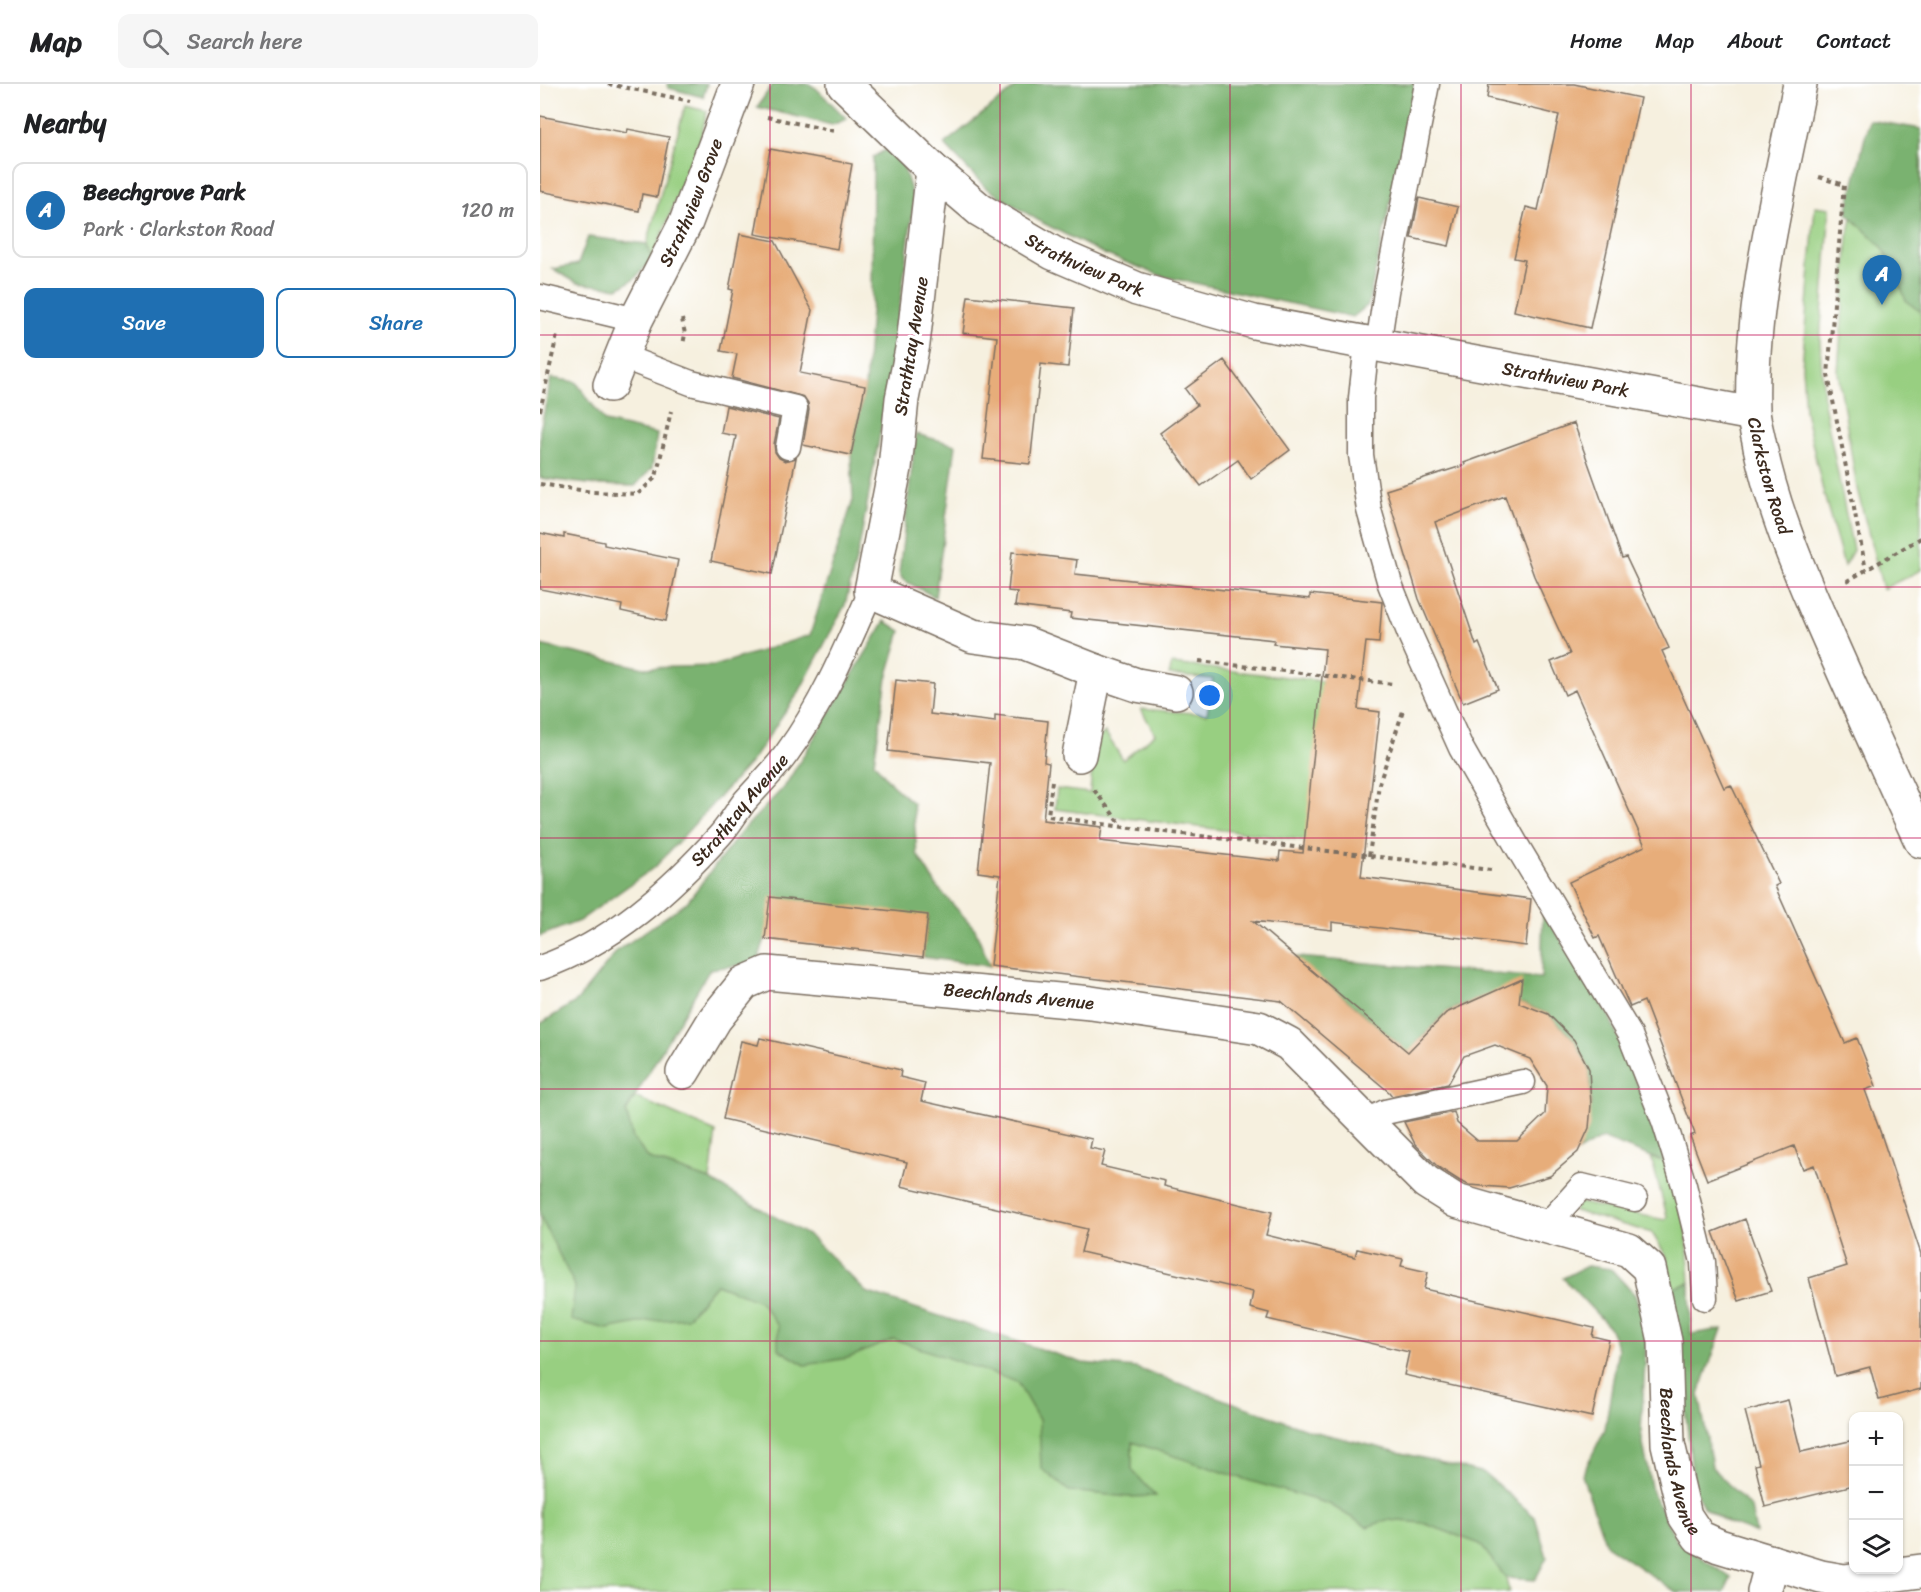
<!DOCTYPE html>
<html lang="en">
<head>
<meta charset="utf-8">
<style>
  body { margin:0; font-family:Sriracha,sans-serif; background:#f6f6f6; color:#202124 }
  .controls { position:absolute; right:18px; bottom:18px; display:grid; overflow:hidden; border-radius:12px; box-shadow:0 2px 4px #0004 }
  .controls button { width:54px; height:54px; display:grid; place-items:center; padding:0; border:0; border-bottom:2px solid #e0e0e0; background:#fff; color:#202124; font:30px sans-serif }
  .you { position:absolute; left:670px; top:612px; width:21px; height:21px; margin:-15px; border:4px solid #fff; border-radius:50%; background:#1a73e8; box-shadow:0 0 0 9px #1a73e833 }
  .badge { display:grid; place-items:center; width:39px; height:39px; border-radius:50%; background:#1f6fb2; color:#fff; font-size:20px; font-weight:700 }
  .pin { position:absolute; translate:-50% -50px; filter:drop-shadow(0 2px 3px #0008) }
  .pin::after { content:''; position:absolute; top:32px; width:21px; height:18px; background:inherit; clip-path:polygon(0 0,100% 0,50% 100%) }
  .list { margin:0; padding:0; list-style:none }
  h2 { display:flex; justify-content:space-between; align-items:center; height:78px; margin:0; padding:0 24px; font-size:26px }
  h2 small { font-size:20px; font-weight:400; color:#757577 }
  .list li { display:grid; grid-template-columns:39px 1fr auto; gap:18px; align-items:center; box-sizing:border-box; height:96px; margin:0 12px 12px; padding:0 12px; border:2px solid #e0e0e0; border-radius:12px }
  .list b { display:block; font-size:22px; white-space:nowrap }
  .list p { margin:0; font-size:20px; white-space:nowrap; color:#757577 }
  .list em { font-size:20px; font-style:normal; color:#757577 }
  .actions { display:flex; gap:12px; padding:18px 24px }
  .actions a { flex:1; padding:14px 0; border:2px solid #1f6fb2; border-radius:12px; text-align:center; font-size:21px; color:#1f6fb2 }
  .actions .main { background:#1f6fb2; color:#fff }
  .icon { flex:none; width:33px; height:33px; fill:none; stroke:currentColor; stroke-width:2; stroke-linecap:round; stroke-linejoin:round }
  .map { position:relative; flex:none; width:1381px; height:1508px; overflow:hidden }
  header { display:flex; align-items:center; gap:36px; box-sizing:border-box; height:84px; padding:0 30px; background:#fff; border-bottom:2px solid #e0e0e0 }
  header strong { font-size:28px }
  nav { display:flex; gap:33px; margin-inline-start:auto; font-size:21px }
  .search { width:420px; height:54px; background:#f6f6f6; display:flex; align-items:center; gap:15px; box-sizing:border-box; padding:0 21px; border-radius:12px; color:#757577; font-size:22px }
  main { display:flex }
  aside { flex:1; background:#fff }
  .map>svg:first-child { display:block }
  .green { fill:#98cf81; stroke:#6a7c50; stroke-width:1.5 }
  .forest { fill:#7ab26f; stroke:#5a6e46; stroke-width:1.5 }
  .building { fill:#e7ad7a }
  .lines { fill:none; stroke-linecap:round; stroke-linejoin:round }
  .service-casing { stroke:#7c6f62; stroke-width:27 }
  .minor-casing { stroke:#7c6f62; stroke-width:36 }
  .secondary-casing { stroke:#7c6f62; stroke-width:36 }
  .path { stroke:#7c6f62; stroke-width:4; stroke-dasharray:4.5 4.5; stroke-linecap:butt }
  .service { stroke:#fff; stroke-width:24 }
  .minor { stroke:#fff; stroke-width:33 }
  .secondary { stroke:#fff; stroke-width:33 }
  .grid { fill:none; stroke:#c2185b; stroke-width:1.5; stroke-opacity:0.55 }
  .labels { text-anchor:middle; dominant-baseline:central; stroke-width:6; stroke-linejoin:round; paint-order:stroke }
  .street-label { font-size:18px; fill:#3b2a1e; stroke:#fff }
</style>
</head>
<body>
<header>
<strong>Map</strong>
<div class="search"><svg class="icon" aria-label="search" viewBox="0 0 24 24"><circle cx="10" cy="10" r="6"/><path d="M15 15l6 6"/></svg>Search here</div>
<nav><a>Home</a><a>Map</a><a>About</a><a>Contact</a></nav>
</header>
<main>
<aside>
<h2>Nearby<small></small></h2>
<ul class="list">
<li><span class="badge">A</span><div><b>Beechgrove Park</b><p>Park · Clarkston Road</p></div><em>120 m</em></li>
</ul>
<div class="actions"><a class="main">Save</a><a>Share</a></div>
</aside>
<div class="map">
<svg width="1381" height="1508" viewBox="0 0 1381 1508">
  <rect width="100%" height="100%" fill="#fff"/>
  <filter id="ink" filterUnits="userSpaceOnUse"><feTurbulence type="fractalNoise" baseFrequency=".0167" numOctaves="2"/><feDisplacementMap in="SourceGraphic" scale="12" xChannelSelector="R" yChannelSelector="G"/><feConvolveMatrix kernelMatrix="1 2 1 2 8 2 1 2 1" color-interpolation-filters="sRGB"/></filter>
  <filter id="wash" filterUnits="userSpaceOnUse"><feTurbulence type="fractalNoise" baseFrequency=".008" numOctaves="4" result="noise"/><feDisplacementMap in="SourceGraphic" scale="24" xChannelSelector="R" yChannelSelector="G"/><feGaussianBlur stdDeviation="1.35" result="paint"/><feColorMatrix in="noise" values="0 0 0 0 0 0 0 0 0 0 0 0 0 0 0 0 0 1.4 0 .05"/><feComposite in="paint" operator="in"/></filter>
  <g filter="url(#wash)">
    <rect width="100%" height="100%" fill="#f6f0df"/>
    <!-- green -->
    <path class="green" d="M 145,22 L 167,27 L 162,49 L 112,176 L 107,160 Z
      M 1330,51 L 1381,58 L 1381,486 L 1343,505 L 1317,405 L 1298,288 L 1308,153 Z
      M 1275,122 L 1290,124 L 1280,257 L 1284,319 L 1313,466 L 1304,482 L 1283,407 L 1265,327 L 1262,283 Z
      M 632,580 L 782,597 L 779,758 L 515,725 L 517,705 L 550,709 L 554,659 L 565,648 L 583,676 L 615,650 L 601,625 L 667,630 L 673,595 L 629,591 Z
      M 95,1013 L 176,1048 L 170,1096 L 109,1075 L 93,1055 L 86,1028 Z
      M 1111,1073 L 1125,1078 L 1146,1137 L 1150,1199 L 1132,1204 L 1127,1173 L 1112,1149 L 1034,1127 L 1036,1118 L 1125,1136 L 1127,1132 Z
      M 0,1077 L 96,1159 L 946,1442 L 966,1494 L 969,1508 L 0,1508 Z"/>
    <!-- forest -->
    <path class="forest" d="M 127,0 L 167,0 L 163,13 L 128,4 Z
      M 233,0 L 269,0 L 276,4 L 307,35 L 292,41 L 217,23 Z
      M 480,0 L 876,0 L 828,221 L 813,233 L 622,192 L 564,170 L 501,138 L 446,104 L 404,60 Z
      M 1329,36 L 1381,45 L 1381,228 L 1366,217 L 1356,190 L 1342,163 L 1307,129 Z
      M 345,66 L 361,74 L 374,117 L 350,295 L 319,464 L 305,521 L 259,608 L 211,678 L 116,782 L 39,837 L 0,852 L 0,561 L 104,584 L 174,582 L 270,551 L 313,416 L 311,371 L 325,302 L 332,216 L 333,73 Z
      M 48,153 L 107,160 L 112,176 L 93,196 L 78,204 L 37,199 L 13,185 L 38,180 Z
      M 11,294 L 36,298 L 65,338 L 117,350 L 112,384 L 95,402 L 56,401 L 0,394 L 0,347 Z
      M 376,350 L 416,361 L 395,513 L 363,496 L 359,489 Z
      M 345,537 L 361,547 L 347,594 L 334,678 L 352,701 L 373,719 L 377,770 L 398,804 L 435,845 L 450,882 L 383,873 L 388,832 L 225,855 L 217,879 L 170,885 L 86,1027 L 93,1055 L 109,1075 L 170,1096 L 271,1153 L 326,1208 L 543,1279 L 596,1284 L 772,1347 L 944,1389 L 995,1433 L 1007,1473 L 995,1496 L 966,1494 L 940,1460 L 883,1439 L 847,1436 L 827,1443 L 789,1420 L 707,1396 L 592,1358 L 592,1386 L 616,1412 L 588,1413 L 529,1407 L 501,1384 L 499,1336 L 477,1298 L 354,1255 L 308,1274 L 265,1281 L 238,1265 L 238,1242 L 220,1217 L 176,1200 L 147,1234 L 108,1237 L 67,1245 L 31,1236 L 35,1202 L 0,1132 L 0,940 L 37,917 L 77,867 L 147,818 L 202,747 L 245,702 Z
      M 1003,828 L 1068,929 L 1115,1044 L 1125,1078 L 1062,1054 L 1038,1068 L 1051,1021 L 1049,985 L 1034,956 L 1008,930 L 975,917 L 942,913 L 906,928 L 876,960 L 864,998 L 834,995 L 861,962 L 788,900 L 746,872 L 1001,894 Z
      M 1047,1182 L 1071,1185 L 1095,1211 L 1107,1245 L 1101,1348 L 1112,1408 L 1137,1457 L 1191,1494 L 1184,1508 L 1136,1508 L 1066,1461 L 1042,1391 L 1065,1345 L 1078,1264 L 1069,1243 L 1023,1194 Z
      M 1150,1199 L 1151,1250 L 1182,1245 L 1159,1310 L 1172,1383 L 1211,1424 L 1216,1449 L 1188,1439 L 1164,1424 L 1154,1405 L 1132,1204 Z"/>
    <g id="blocks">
      <!-- building -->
      <path class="building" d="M 949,0 L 1034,0 L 1100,14 L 1050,244 L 974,227 L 985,176 L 974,174 L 986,123 L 998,126 L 1019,31 L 947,14 Z
        M 0,32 L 87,49 L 88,45 L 129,53 L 117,113 L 102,110 L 99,127 L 0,107 Z
        M 230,65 L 312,80 L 297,165 L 215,150 Z
        M 879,114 L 918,123 L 909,162 L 871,154 Z
        M 200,150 L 235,157 L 272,226 L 260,289 L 325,302 L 311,371 L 263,361 L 269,326 L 268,319 L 264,313 L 192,294 L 197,270 L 181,267 L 193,206 L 189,205 Z
        M 428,212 L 534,224 L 528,283 L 501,280 L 490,380 L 443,375 L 457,253 L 423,249 Z
        M 684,276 L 750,366 L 711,395 L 698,376 L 661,402 L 620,349 L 657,321 L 645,305 Z
        M 186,322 L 239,335 L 234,360 L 235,368 L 239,374 L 245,377 L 256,374 L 232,490 L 171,477 L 196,352 L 181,349 Z
        M 1034,339 L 1082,474 L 1086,473 L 1129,564 L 1122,567 L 1184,704 L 1191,701 L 1239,800 L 1235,802 L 1305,959 L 1317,954 L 1336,1002 L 1325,1006 L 1341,1050 L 1381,1170 L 1381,1305 L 1339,1316 L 1330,1283 L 1295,1292 L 1269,1194 L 1307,1182 L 1274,1081 L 1263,1085 L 1254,1062 L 1167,1096 L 1150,1052 L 1155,1050 L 1104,917 L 1090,923 L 1059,852 L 1055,854 L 1029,798 L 1105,762 L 1035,606 L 1025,611 L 1011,578 L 1030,570 L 994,492 L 965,412 L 895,438 L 936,561 L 939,559 L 958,605 L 923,619 L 879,515 L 846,406 L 925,381 L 924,379 Z
        M 0,449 L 24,454 L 24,450 L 64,458 L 64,461 L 138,476 L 126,537 L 81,527 L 82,521 L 0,505 Z
        M 472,468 L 537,476 L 535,490 L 770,515 L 770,510 L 842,518 L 839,559 L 826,558 L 818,625 L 840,628 L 821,793 L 991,815 L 986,862 L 792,838 L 792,846 L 713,837 L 868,968 L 906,929 L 982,895 L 979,919 L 1008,930 L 1034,956 L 1049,985 L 1051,1021 L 1049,1044 L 1038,1068 L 1010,1092 L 969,1104 L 929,1101 L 920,1097 L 898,1083 L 875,1060 L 864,1038 L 914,1028 L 917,1039 L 938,1057 L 977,1057 L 1005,1030 L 1007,1002 L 990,975 L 955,961 L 924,972 L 908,1000 L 852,1012 L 849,1008 L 741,917 L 450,882 L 460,791 L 438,788 L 450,679 L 348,667 L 356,596 L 393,600 L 390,630 L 455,638 L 455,631 L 508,637 L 504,678 L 509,679 L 503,736 L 562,743 L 560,757 L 739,777 L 740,767 L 763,769 L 785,565 L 733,560 L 734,556 L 530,534 L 531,529 L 475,522 L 477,508 L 468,507 Z
        M 230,813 L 388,831 L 383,873 L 225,855 Z
        M 220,954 L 361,986 L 360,993 L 385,999 L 381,1017 L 552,1055 L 550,1064 L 565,1067 L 561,1082 L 625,1097 L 624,1102 L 732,1128 L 726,1151 L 815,1173 L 817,1165 L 863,1175 L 861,1182 L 888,1188 L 884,1205 L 1054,1244 L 1052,1252 L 1069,1256 L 1052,1333 L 864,1291 L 869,1268 L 727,1235 L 729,1229 L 710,1224 L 713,1208 L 541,1168 L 547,1145 L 361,1102 L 367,1078 L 183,1035 L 201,957 L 218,961 Z
        M 1205,1135 L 1231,1207 L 1199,1217 L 1173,1148 Z
        M 1248,1316 L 1261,1368 L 1314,1356 L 1314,1401 L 1225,1423 L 1215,1381 L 1219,1380 L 1205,1327 Z"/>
    </g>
  </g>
  <g filter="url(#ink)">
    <use href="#blocks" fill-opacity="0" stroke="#7c6f62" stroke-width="1.5"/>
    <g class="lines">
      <defs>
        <g id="service">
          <path d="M 0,213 L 96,236"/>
          <path d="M 827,259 L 821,314 L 821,371 L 829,426 L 850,500 L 871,553 L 921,664 L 977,762 L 1090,951 L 1124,1037 L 1144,1101 L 1163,1178 L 1165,1214"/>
          <path d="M 838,262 L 846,208 L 887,0"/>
          <path d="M 81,272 L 151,299 L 255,324 L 248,363"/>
          <path id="s1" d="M 0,884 C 72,859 131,806 181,750 C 190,740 197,727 205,717 C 219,701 235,686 247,669 C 283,620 307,562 331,507"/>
          <path d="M 827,1037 L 845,1028 L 983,998"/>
          <path d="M 1006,1142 L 1042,1102 L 1095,1115"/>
        </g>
        <g id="minor">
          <path id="s2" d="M 304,0 L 393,86 L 440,126 L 513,169 L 597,205 L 714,238 L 1213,330"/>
          <path d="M 393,86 L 373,260 L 362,315 L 355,384 L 331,507 L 433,552 L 485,559 L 556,587 L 597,601 L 636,608"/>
          <path id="s3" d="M 70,301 L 96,236 L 146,138 L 198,0"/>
          <path d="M 539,671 L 556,587"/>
          <path id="s4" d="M 143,988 L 175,935 L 204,899 L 227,889 L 551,919 L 719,944 L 749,960 L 886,1098 L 916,1117 L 1089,1166 L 1109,1184 L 1125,1257 L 1128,1360 L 1145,1432 L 1159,1453 L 1179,1462 L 1281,1493 L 1304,1497 L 1381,1487"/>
          <path d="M 1224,1508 L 1232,1478"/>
        </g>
        <g id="secondary">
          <path id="s5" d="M 1260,0 C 1240,103 1209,222 1213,327 C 1214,339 1218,351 1220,363 C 1232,419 1253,472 1276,525 C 1310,603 1345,680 1381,757"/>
        </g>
      </defs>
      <!-- service casing -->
      <use href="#service" class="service-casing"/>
      <!-- minor casing -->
      <use href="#minor" class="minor-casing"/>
      <!-- secondary casing -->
      <use href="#secondary" class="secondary-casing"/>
      <!-- path -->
      <path class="path" d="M 68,0 L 150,17
        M 227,33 L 294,47
        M 1279,93 L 1304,101 L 1288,291 L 1326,486
        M 142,235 L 145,250 L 143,261
        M 0,327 L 17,251
        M 0,400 L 53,408 L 98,410 L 116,393 L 131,327
        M 1307,497 L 1381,454
        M 659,577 L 854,600
        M 512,697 L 508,732 L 583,743 L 951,786
        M 554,706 L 583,743
        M 829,772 L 839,700 L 864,624"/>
      <!-- service -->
      <use href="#service" class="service"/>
      <!-- minor -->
      <use href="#minor" class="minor"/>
      <!-- secondary -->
      <use href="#secondary" class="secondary"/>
    </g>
  </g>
  <!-- grid -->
  <path class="grid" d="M 230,0 L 230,1508M 460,0 L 460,1508M 690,0 L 690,1508M 921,0 L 921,1508M 1151,0 L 1151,1508M 0,251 L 1381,251M 0,503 L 1381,503M 0,754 L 1381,754M 0,1005 L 1381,1005M 0,1257 L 1381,1257"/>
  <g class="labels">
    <!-- street labels -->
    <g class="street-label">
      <text stroke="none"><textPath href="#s3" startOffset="200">Strathview Grove</textPath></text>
      <text stroke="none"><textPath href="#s2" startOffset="304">Strathview Park</textPath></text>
      <text transform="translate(371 262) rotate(-81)">Strathtay Avenue</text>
      <text stroke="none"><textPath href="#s2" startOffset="800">Strathview Park</textPath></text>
      <text stroke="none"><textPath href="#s5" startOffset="398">Clarkston Road</textPath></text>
      <text stroke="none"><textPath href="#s1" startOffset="258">Strathtay Avenue</textPath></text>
      <text stroke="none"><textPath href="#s4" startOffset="386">Beechlands Avenue</textPath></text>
      <text stroke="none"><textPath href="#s4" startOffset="1296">Beechlands Avenue</textPath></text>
    </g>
  </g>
</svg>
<div class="controls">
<button>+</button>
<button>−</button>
<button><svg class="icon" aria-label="layers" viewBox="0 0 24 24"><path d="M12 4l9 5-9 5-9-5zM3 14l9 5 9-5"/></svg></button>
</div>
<div class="you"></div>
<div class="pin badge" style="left:1342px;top:221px">A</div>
</div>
</main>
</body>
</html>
